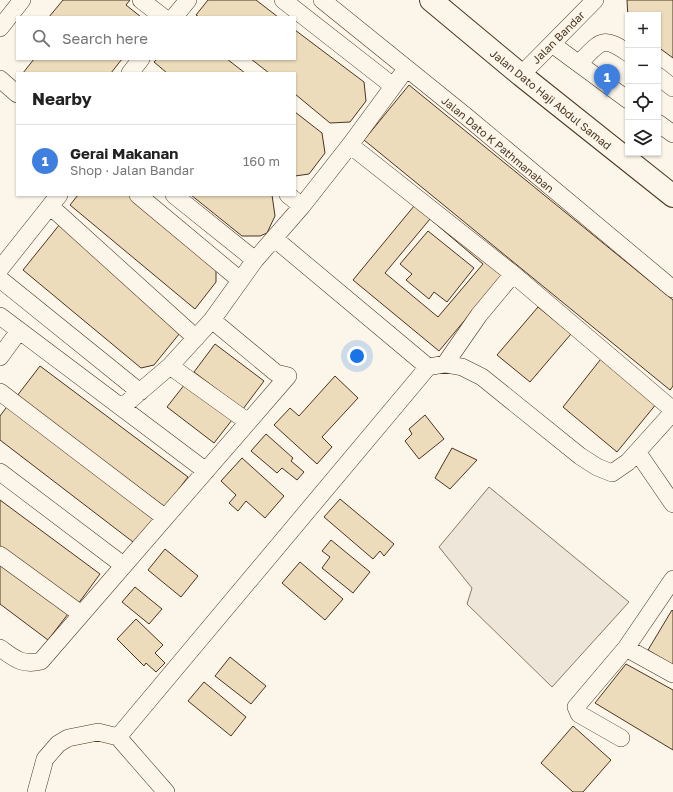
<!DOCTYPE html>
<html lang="en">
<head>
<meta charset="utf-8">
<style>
  body { margin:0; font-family:"Golos Text",sans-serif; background:#f2f2f2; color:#222 }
  .controls { position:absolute; right:12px; top:12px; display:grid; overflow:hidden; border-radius:0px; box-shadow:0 1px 3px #0004 }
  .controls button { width:36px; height:36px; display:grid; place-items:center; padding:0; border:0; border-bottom:1px solid #e0e0e0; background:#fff; color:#222; font:20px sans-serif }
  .you { position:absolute; left:357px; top:356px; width:14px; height:14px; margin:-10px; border:3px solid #fff; border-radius:50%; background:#1a73e8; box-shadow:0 0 0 6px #1a73e833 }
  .badge { display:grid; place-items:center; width:26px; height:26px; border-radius:50%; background:#c62828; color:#fff; font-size:13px; font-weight:700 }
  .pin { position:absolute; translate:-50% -33px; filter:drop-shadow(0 1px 2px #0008) }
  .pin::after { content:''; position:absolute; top:21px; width:14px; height:12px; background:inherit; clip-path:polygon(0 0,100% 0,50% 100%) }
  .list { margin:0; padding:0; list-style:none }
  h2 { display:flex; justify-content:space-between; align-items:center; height:52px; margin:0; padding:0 16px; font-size:17px }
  h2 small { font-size:13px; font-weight:400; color:#767676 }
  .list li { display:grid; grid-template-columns:26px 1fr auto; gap:12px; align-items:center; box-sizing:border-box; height:72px; padding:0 16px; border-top:1px solid #e0e0e0 }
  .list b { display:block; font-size:15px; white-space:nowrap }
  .list p { margin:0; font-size:13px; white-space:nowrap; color:#767676 }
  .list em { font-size:13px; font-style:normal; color:#767676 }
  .icon { flex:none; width:22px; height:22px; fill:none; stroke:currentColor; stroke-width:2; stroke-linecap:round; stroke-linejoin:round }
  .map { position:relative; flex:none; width:673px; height:792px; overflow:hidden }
  .search { position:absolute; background:#fff; box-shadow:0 1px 3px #0004; left:16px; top:16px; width:280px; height:44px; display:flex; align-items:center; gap:10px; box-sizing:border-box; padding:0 14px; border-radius:0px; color:#767676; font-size:15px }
  .panel { position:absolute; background:#fff; box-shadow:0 1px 3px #0004; left:16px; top:72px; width:280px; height:124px; border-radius:0px }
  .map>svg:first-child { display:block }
  .green { fill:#ede6d9; stroke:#887966 }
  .building { fill:#ecdcbc; stroke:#4a3520; fill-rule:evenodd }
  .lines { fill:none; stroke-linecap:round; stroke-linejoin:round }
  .minor-casing { stroke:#4a3520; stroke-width:18 }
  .major-casing { stroke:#4a3520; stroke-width:24 }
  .minor { stroke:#fbf6e9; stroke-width:17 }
  .major { stroke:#fbf6e9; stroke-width:22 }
  .labels { text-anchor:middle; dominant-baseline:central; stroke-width:3; stroke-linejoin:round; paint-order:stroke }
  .street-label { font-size:11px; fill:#4a3520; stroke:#fbf6e9 }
</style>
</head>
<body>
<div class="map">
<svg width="673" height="792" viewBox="0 0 673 792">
  <rect width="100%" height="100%" fill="#fbf6e9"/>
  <!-- green -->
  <path class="green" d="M 489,487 L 629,602 L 552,687 L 467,604 L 472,588 L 439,547 Z"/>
  <!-- building -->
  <path class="building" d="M 63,0 L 130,0 L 126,5 L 141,17 L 49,17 Z
    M 208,0 L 256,0 L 278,17 L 199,17 L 196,15 Z
    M 627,0 L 673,0 L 673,58 L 658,47 L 658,15 L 628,15 L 628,18 Z
    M 295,30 L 364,82 L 366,101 L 350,122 L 330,123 L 295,94 L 295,73 L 269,73 L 251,59 L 295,59 Z
    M 34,59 L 122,59 L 111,73 L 23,73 Z
    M 157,59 L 227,59 L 245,73 L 167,73 L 154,62 Z
    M 409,85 L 673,300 L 673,386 L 670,390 L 364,140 Z
    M 295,112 L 322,133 L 325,153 L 309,174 L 295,176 Z
    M 78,195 L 130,195 L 216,264 L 216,282 L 195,309 L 70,205 Z
    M 191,195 L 272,195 L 275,216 L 267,233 L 260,236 L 242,236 Z
    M 419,200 L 506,271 L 439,351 L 353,280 ZM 430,219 L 483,264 L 438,317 L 385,273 Z
    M 60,224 L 184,328 L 154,365 L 141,368 L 23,270 Z
    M 428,231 L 474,268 L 447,302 L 434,292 L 429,299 L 406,280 L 412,274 L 400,264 Z
    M 538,307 L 571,334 L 530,382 L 497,355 Z
    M 215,344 L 264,381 L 243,409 L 194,372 Z
    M 604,355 L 657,403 L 617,452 L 563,407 Z
    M 40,366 L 188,477 L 165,507 L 17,396 Z
    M 335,376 L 358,398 L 322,437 L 332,447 L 317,464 L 274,425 L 290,408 L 299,416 Z
    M 185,384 L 232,420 L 214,443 L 167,407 Z
    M 9,404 L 158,518 L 137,545 L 0,440 L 0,416 Z
    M 425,415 L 444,439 L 419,459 L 405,441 L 412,434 L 409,429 Z
    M 266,434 L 293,458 L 291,461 L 304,472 L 297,480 L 282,468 L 277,473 L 251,451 Z
    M 452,448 L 477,460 L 450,489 L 435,478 Z
    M 242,458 L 284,496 L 265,518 L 246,501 L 238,511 L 229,503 L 236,495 L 221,481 Z
    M 340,499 L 394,544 L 384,556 L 380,551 L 373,559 L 324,517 Z
    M 0,500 L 100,574 L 78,604 L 0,546 Z
    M 331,540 L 370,572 L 353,593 L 322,568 L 330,557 L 322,551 Z
    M 165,549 L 198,576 L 181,597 L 148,570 Z
    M 300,562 L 343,599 L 325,620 L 282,583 Z
    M 0,563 L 68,614 L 48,640 L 0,604 Z
    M 135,587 L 162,609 L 149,624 L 122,602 Z
    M 672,610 L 673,611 L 673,665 L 648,650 Z
    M 136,619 L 163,645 L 155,653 L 165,663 L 156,672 L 146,663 L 144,666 L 117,639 Z
    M 230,657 L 266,686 L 251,704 L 215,676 Z
    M 626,664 L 673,690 L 673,750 L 595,703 Z
    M 204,682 L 246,717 L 231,736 L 188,701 Z
    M 573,726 L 611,760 L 583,792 L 573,792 L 541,763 Z"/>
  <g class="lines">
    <defs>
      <path id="minor" d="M 141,0 L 163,17
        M 283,0 L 393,86
        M 322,0 L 467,117 L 673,289
        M 174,17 L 188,0
        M 0,28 L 22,0
        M 552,44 L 628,100
        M 579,63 C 600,43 601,34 628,53
        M 130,73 L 141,59
        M 521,75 L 595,0
        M 658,76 L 673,88
        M 0,79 L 17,94
        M 658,123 L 673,134
        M 350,145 L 513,274 L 673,410
        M 59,195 L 50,206 L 196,338
        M 138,195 L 240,280
        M 174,195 L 255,260
        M 288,195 L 302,206
        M 275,239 L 428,367
        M 0,269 L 50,206
        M 0,279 L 140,392
        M 0,316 L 206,471
        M 0,357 L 19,331
        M 445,364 L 479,315 L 513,274
        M 170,366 L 248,422
        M 0,392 L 164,517
        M 122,407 L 170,366 L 212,320 L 255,260 L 302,206 L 350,145 L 406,69
        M 638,453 L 673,504
        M 0,472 L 123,565
        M 0,555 L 81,614
        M 0,648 C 14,658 22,666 41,661 L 288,376 L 276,373 L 212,320
        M 626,648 L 673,674
        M 621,738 L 579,714 L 576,707 L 626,648 L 673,579
        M 36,792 L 45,759 L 58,744 L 68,738 L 98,732 L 118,737
        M 166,792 L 118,737 L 428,367 L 445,364 L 462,367 L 482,377 L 580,456 L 597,467 L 612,473 L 628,462 L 673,412"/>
      <path id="major" d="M 431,0 L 521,75 L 673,196"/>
    </defs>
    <!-- minor casing -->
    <use href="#minor" class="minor-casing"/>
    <!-- major casing -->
    <use href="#major" class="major-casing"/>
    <!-- minor -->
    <use href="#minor" class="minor"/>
    <!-- major -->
    <use href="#major" class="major"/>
  </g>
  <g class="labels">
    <!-- street labels -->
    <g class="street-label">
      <text transform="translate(558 37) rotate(-45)">Jalan Bandar</text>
      <text transform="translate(551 99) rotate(39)">Jalan Dato Haji Abdul Samad</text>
      <text transform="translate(498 144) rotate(40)">Jalan Dato K Pathmanaban</text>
    </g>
  </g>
</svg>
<div class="controls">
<button>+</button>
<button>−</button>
<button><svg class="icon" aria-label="locate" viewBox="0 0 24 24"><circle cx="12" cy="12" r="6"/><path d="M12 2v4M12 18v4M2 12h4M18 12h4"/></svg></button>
<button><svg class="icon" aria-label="layers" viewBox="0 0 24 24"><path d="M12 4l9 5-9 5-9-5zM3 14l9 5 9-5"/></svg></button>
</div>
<div class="you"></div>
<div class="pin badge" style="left:607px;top:97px;background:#3f7fe0">1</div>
<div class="search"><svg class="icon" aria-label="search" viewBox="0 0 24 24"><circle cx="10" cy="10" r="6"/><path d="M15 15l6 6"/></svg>Search here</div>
<section class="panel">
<h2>Nearby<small></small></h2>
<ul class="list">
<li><span class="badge" style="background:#3f7fe0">1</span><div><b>Gerai Makanan</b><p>Shop · Jalan Bandar</p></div><em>160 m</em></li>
</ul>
</section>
</div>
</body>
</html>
